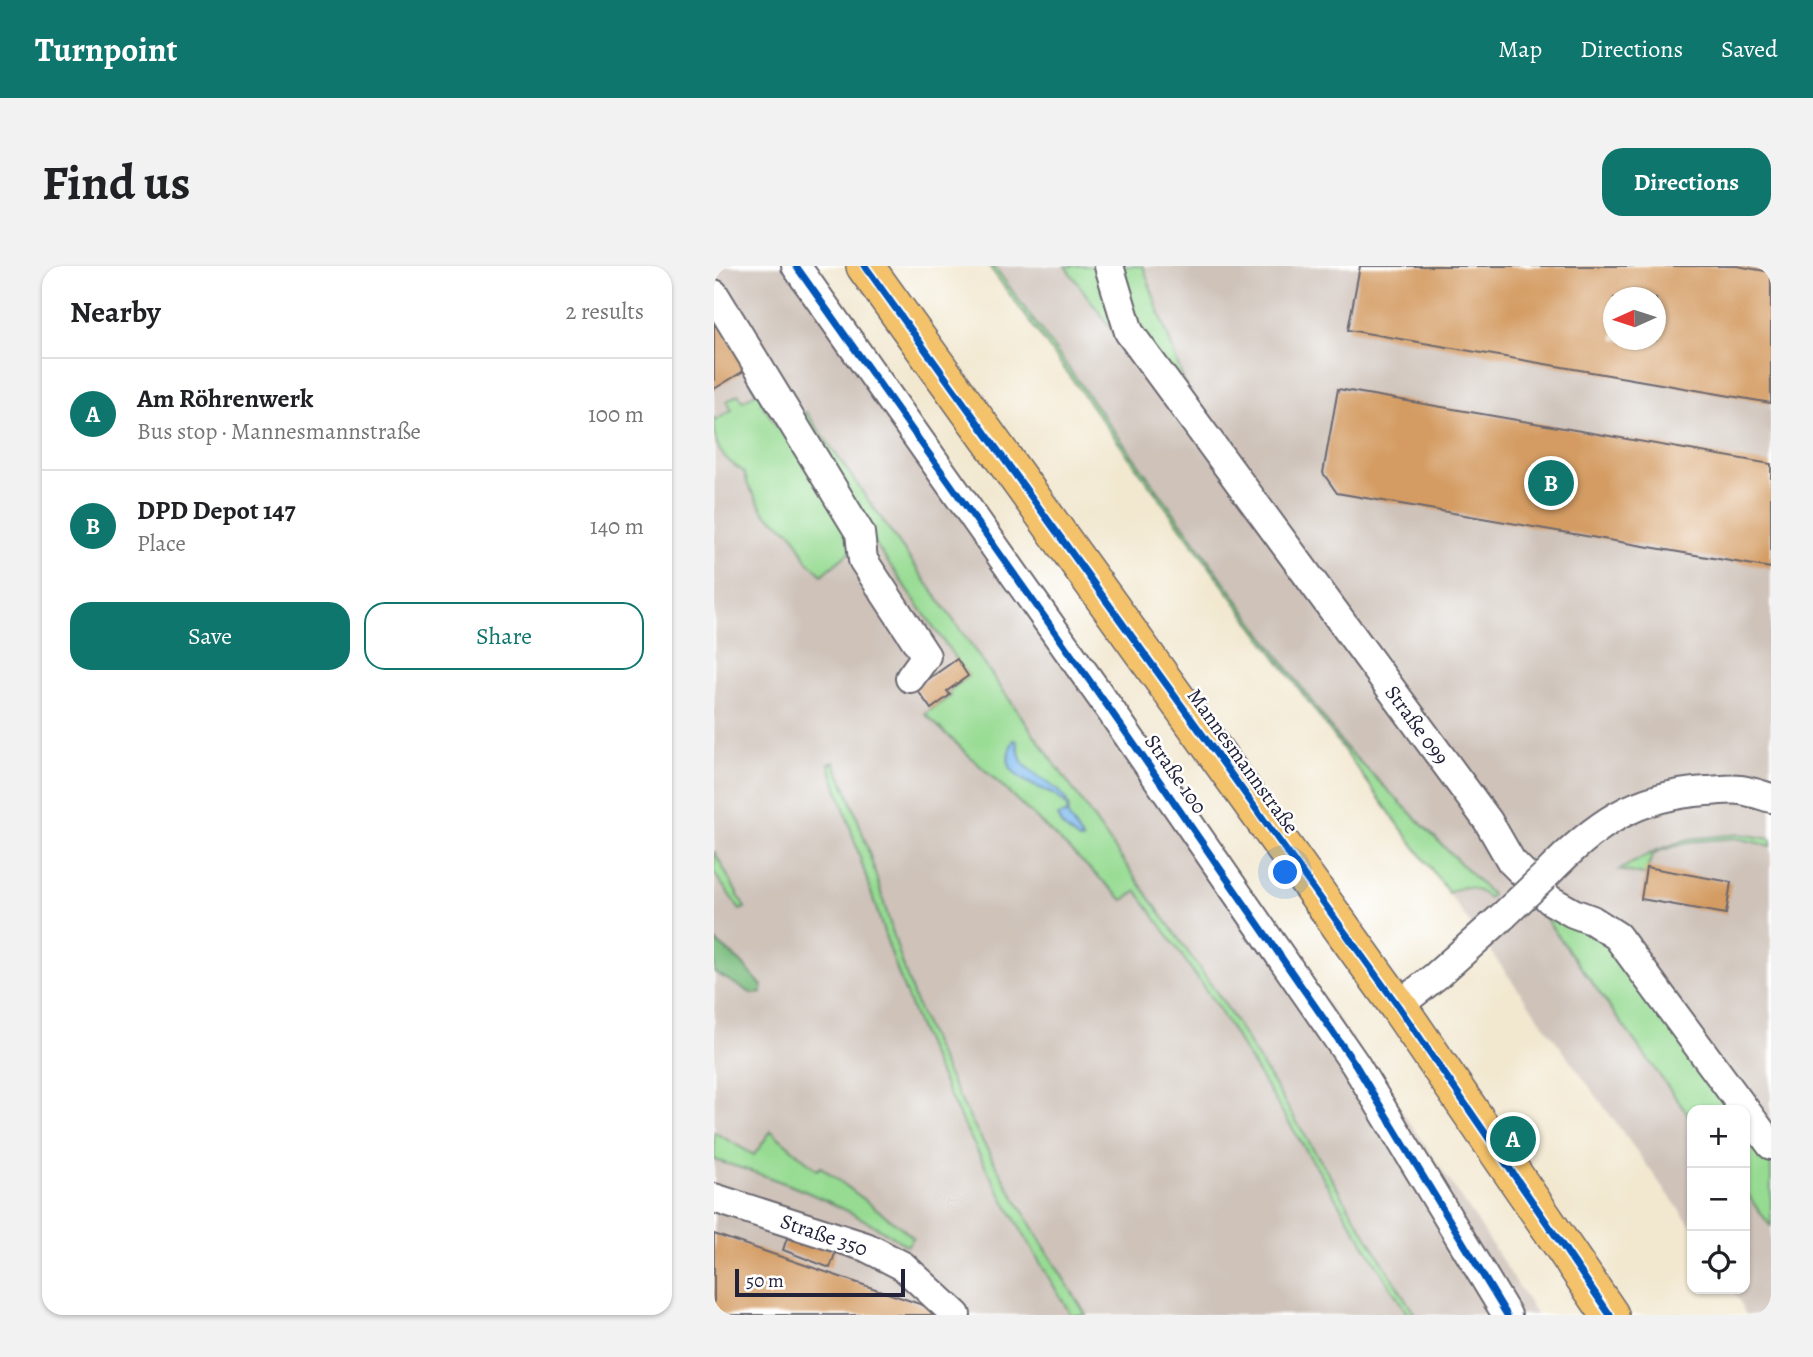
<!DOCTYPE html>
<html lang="en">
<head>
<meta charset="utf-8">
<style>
  body { margin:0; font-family:Alegreya,serif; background:#f2f2f2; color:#202124 }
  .controls { position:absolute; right:21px; bottom:21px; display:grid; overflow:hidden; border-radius:14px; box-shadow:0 2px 5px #0004 }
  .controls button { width:63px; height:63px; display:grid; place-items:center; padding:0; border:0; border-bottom:2px solid #e0e0e0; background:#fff; color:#202124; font:35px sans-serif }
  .compass { position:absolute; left:889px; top:21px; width:63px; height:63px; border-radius:50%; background:#fff; box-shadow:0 2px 5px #0004; rotate:267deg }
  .scale { position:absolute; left:21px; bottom:18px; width:170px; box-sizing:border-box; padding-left:7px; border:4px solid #22223b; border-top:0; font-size:19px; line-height:24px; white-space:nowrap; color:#22223b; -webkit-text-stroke:5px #fff; paint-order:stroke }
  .you { position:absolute; left:572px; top:607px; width:24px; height:24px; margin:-18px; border:5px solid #fff; border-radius:50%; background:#1a73e8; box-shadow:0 0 0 10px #1a73e833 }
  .badge { display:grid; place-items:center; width:46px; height:46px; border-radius:50%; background:#0f766e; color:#fff; font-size:23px; font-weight:700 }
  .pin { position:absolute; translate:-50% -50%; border:4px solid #fff; box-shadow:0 2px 7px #0006 }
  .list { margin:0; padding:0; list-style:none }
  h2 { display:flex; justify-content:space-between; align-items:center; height:91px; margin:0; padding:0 28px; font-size:30px }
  h2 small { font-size:23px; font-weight:400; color:#757577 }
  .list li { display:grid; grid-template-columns:46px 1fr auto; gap:21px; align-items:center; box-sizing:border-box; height:112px; padding:0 28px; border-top:2px solid #e0e0e0 }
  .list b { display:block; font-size:26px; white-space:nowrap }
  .list p { margin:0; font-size:23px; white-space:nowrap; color:#757577 }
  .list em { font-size:23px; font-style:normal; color:#757577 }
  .actions { display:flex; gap:14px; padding:21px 28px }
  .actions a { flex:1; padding:16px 0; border:2px solid #0f766e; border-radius:21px; text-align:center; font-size:24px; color:#0f766e }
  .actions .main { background:#0f766e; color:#fff }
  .icon { flex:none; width:38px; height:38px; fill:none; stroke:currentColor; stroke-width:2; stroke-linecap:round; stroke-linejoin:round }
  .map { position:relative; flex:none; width:1057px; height:1049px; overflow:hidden; border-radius:21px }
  header { display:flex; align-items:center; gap:42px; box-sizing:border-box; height:98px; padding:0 35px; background:#0f766e; color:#fff }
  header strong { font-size:33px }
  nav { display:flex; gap:38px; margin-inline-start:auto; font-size:24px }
  .intro { display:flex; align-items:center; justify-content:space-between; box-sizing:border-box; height:168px; padding:0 42px }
  h1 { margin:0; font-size:49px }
  .button { padding:18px 32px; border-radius:21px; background:#0f766e; color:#fff; font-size:24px; font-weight:700 }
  main { display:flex; gap:42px; padding:0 42px }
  aside { flex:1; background:#fff; border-radius:21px; box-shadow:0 2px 5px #0004 }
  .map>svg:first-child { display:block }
  .industrial { fill:#cec2b9; fill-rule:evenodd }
  .green { fill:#97db93; stroke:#5c7e67; stroke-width:2 }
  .forest { fill:#79bb7d; stroke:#4e6e5c; stroke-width:2 }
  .water { fill:#7bbaef; stroke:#4e6e95; stroke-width:2 }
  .building { fill:#d49c63; fill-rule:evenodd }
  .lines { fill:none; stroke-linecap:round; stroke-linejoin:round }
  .minor-casing { stroke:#6b676f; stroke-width:32 }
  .major-casing { stroke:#6b676f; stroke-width:40 }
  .minor { stroke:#fff; stroke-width:28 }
  .major { stroke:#f3c26a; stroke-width:37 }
  .minor-bridge-casing { stroke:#6b676f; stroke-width:32; stroke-linecap:butt }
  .minor-bridge { stroke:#fff; stroke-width:28 }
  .cycleway-casing { stroke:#fff; stroke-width:11 }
  .cycleway { stroke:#0057b8; stroke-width:7 }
  .labels { text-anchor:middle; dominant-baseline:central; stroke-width:5; stroke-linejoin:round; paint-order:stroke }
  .street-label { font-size:21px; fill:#22223b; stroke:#fff }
</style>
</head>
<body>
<header>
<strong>Turnpoint</strong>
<nav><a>Map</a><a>Directions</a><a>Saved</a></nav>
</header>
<div class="intro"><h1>Find us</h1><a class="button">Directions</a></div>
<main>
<aside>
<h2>Nearby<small>2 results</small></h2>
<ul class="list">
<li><span class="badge">A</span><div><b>Am Röhrenwerk</b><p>Bus stop · Mannesmannstraße</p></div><em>100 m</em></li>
<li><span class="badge">B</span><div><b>DPD Depot 147</b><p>Place</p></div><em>140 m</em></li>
</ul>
<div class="actions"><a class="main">Save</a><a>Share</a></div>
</aside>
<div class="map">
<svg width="1057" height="1049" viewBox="0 0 1057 1049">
  <rect width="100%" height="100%" fill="#fff"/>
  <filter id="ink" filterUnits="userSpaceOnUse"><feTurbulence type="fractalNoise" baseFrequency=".0143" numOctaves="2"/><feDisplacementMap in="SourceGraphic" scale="14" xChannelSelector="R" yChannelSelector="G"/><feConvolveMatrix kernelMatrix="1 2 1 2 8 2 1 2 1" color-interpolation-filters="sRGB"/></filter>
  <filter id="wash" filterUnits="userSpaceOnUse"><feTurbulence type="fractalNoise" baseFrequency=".00686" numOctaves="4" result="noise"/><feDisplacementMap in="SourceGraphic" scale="28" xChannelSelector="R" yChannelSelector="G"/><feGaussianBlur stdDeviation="1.57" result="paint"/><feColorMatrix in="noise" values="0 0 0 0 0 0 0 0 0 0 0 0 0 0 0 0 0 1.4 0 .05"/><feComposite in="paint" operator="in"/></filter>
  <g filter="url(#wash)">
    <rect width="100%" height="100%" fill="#f2e8d0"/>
    <!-- industrial -->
    <path class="industrial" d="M 0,0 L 93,0 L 627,757 L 761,952 L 823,1049 L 0,1049 Z
      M 275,0 L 1057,0 L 1057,1049 L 1032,1049 L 1019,1023 L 1031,1023 L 1031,844 L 978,844 L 978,961 ZM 900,32 L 942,32 L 942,74 L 900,74 Z"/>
    <!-- green -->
    <path class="green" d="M 275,0 L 280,0 L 631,481 L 778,629 L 775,632 C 760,621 752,617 735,627 L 734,626 Z
      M 351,0 L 384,0 L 402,63 L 399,65 Z
      M 409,0 L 429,0 L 477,136 L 422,62 Z
      M 45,115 L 54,131 L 47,136 L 64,163 L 72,159 L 140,270 L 137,285 L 108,309 L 94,296 L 79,268 L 51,247 L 34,219 L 30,206 C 5,190 0,181 0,152 L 2,154 L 18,144 L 13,135 L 24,128 L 29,135 L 42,127 L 38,119 Z
      M 92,146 L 510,737 L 701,1049 L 694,1049 L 502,739 L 423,625 L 409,634 L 211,448 L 237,430 L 235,426 L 254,410 L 166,285 L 84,150 Z
      M 120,496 C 159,576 173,665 206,747 C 250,853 312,951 372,1049 L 357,1049 C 302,957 247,863 206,764 C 170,677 146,586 115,498 Z
      M 1026,568 L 1057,573 L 1057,580 L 1022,572 L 975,576 L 945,585 L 938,590 L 931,609 L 905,604 L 941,585 L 974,573 Z
      M 0,585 L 31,642 L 26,644 L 0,607 Z
      M 783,586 L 899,681 L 1018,844 L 978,844 L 978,854 Z
      M 1031,862 L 1057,898 L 1057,961 L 1031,925 Z
      M 57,865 L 103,904 L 107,901 L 188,962 L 199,972 L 193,980 C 134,940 68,913 0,894 L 0,866 L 40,889 Z"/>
    <!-- forest -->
    <path class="forest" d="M 0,674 L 27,696 L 48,720 L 48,727 L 39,728 L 0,706 Z"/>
    <!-- water -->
    <path class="water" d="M 300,474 L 303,475 C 305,483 305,491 309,497 C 320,513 361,525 354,550 L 369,574 L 365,574 L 348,560 L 343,550 L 352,548 L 354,545 C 350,518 273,522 300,474 Z"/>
    <g id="blocks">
      <!-- building -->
      <path class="building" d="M 646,0 L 1023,0 L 1057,6 L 1057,137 L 634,64 ZM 900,32 L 942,32 L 942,74 L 900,74 Z
        M 0,48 L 33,103 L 0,123 Z
        M 624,123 L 1057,198 L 1057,302 L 623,227 L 609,207 Z
        M 243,393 L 254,410 L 233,425 L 236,429 L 217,443 L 202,422 Z
        M 932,601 L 1017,616 L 1012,648 L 927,633 Z
        M 0,968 L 238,1049 L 0,1049 Z
        M 73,972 L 88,977 L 89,974 L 122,985 L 116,1002 L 69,984 Z"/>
    </g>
  </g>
  <g filter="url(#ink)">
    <use href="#blocks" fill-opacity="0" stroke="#6b676f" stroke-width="2"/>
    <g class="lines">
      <defs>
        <path id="minor" d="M 82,0 L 397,445 L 641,798 L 793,1049
          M 395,0 L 415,66 L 774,555 L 797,595 L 836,634 L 859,647 L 878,654 L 903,670 L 1057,879
          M 0,28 L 146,267 L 149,294 L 212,390 L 196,412
          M 831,610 C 880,559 921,529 993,525 C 1004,525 1015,522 1026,524 C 1036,525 1047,529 1057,532
          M 684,740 L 722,710 L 790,649
          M 0,932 L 152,981 L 189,1000 L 242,1049"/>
        <path id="major" d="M 151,0 L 684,740 L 896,1049"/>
      </defs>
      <!-- minor casing -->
      <use href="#minor" class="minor-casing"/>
      <!-- major casing -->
      <use href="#major" class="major-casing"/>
      <!-- minor -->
      <use href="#minor" class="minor"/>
      <!-- major -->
      <use href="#major" class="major"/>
      <defs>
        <path id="minor-bridge" d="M 790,649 L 831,610"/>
      </defs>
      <!-- minor-bridge casing -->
      <use href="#minor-bridge" class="minor-bridge-casing"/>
      <!-- minor-bridge -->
      <use href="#minor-bridge" class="minor-bridge"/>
      <defs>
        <path id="cycleway" d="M 82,0 L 397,445 L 641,798 L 793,1049
          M 151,0 L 684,740 L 896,1049"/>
      </defs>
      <!-- cycleway casing -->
      <use href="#cycleway" class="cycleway-casing"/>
      <!-- cycleway -->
      <use href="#cycleway" class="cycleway"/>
    </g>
  </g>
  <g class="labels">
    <!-- street labels -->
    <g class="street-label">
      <text transform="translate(703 459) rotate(54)">Straße 099</text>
      <text transform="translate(529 495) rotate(54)">Mannesmannstraße</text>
      <text transform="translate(462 508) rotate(55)">Straße 100</text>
      <text transform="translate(110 969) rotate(19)">Straße 350</text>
    </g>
  </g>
</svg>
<div class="controls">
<button>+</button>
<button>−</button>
<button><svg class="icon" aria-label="locate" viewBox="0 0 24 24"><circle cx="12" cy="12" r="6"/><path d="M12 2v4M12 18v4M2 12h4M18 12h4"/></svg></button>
</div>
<svg class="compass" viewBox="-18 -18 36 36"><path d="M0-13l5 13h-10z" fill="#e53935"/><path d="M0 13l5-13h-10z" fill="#757577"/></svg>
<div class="scale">50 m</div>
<div class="you"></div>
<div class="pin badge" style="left:799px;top:873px">A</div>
<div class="pin badge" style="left:837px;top:217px">B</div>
</div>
</main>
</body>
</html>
